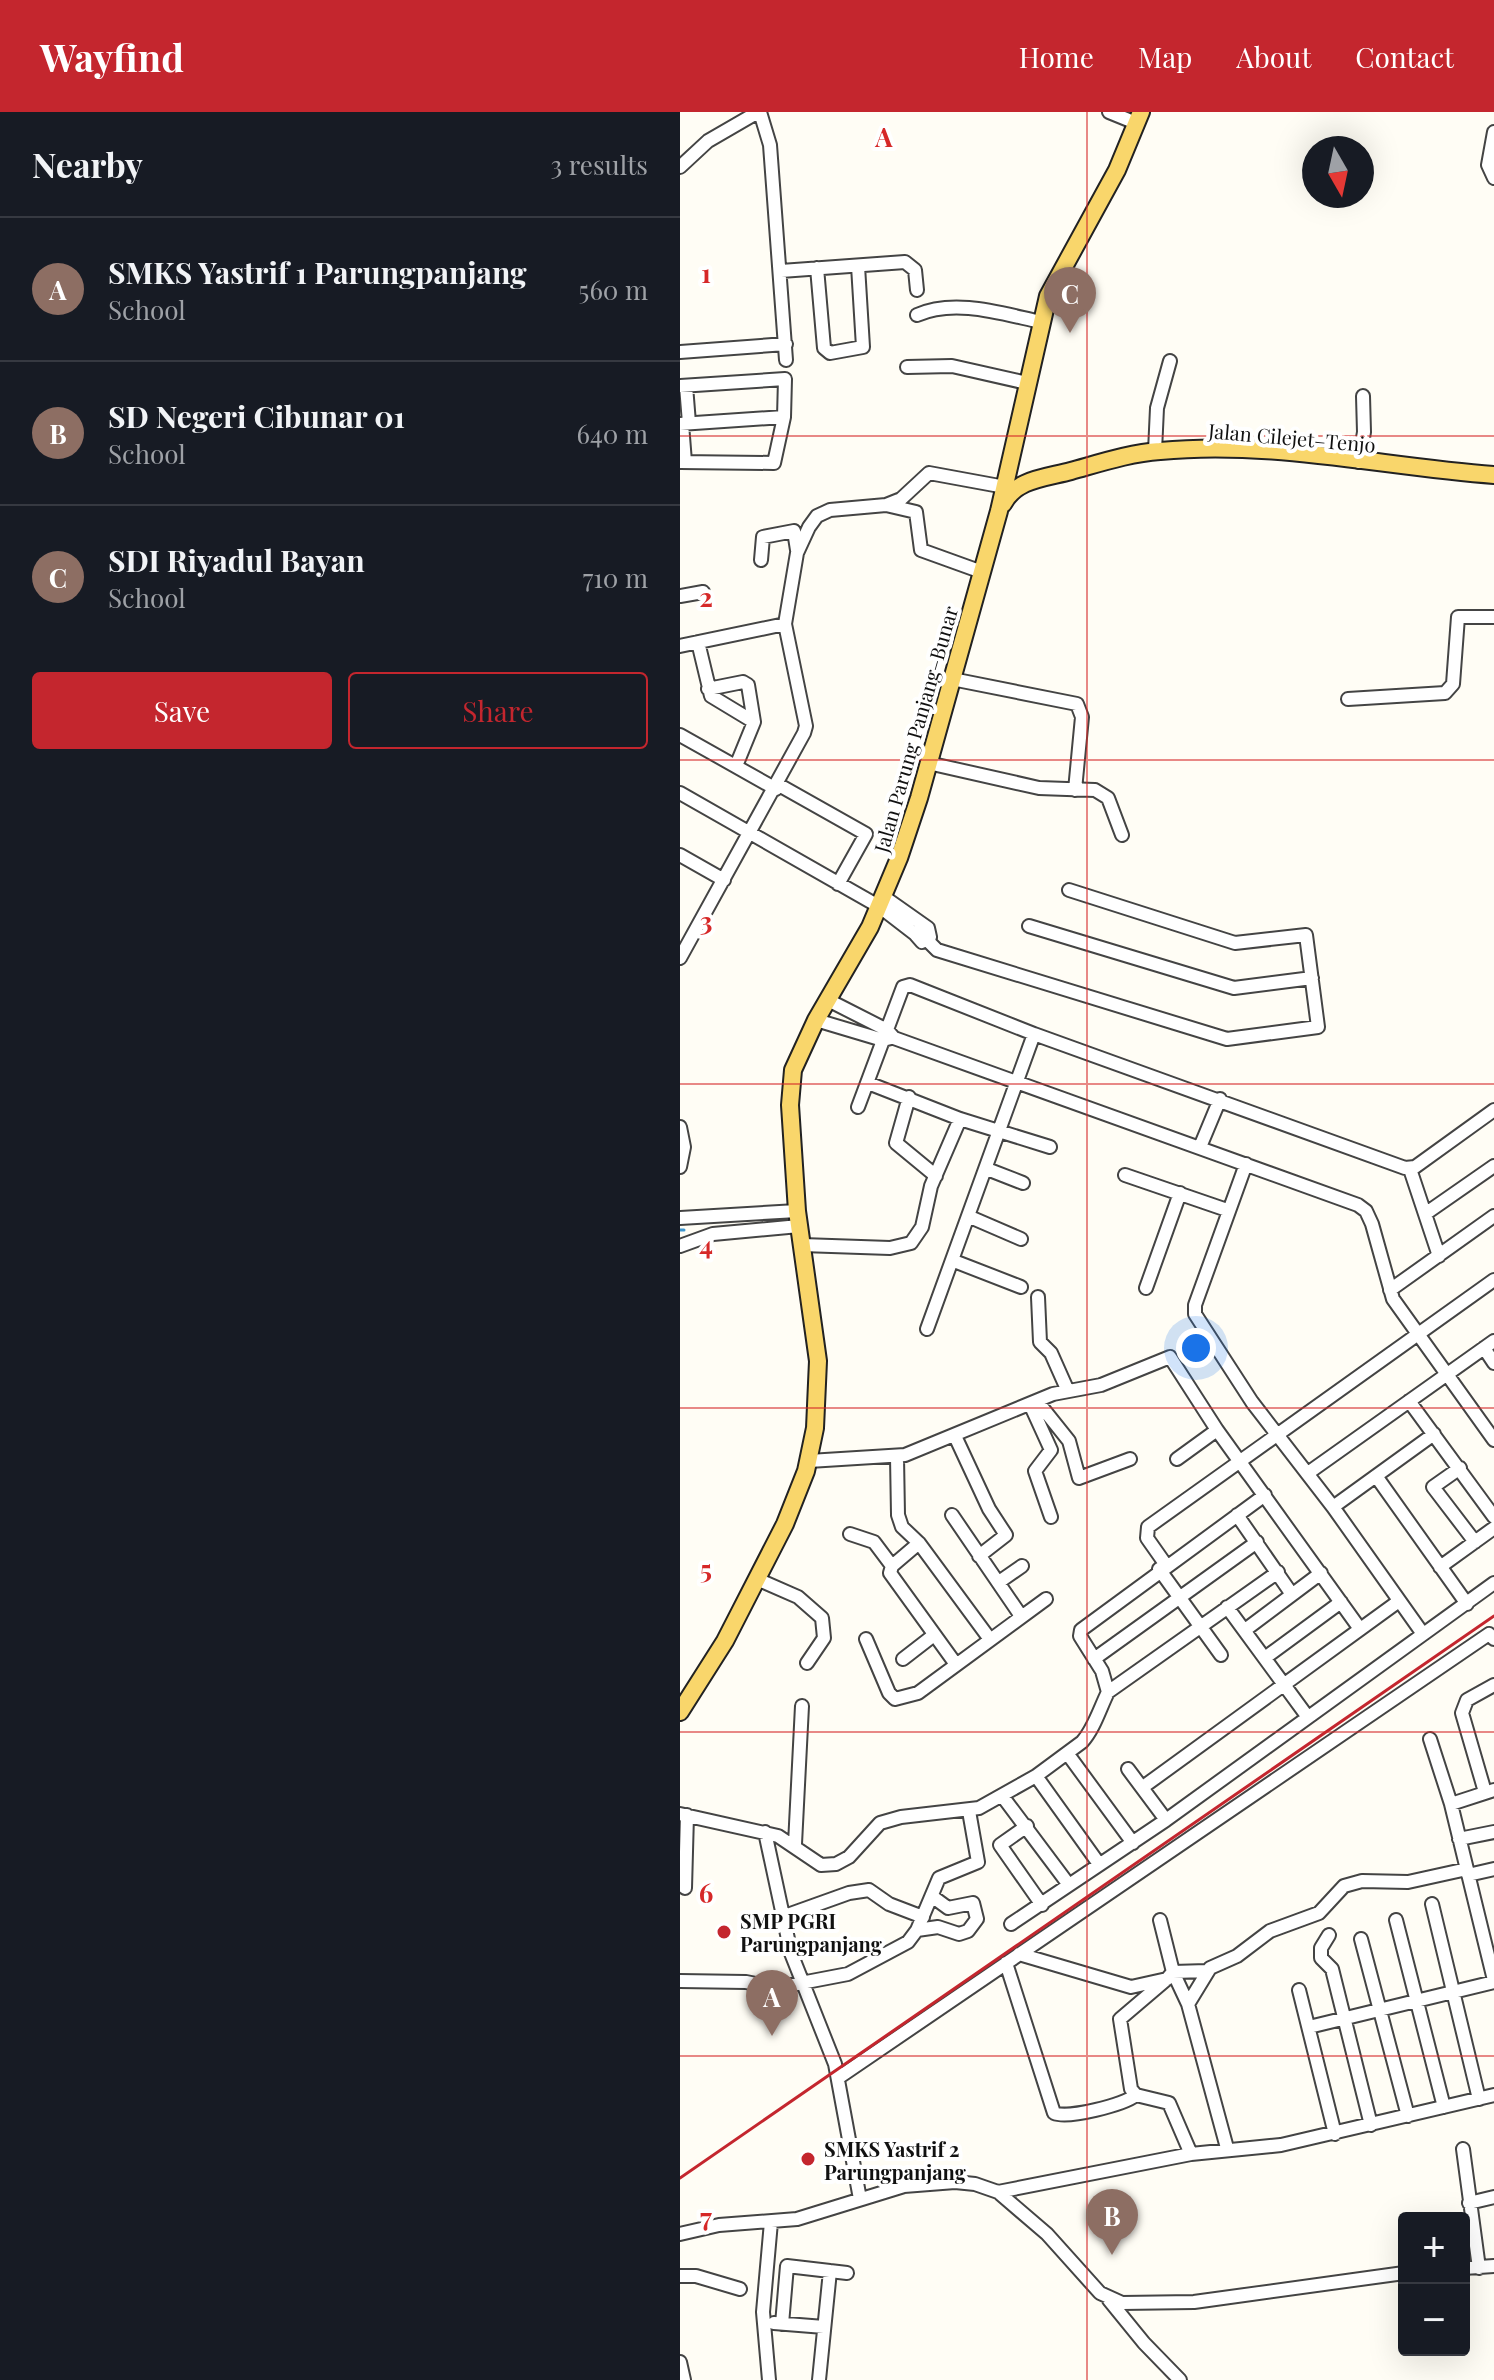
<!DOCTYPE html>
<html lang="en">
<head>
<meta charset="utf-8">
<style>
  body { margin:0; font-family:"Playfair Display",serif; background:#20242c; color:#f1f3f6 }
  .controls { position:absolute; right:24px; bottom:24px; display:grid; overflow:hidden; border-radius:8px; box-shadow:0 8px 32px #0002 }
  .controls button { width:72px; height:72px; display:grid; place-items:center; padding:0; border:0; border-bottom:2px solid #363941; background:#171b24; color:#f1f3f6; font:40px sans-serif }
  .compass { position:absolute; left:622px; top:24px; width:72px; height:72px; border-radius:50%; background:#171b24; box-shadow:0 8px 32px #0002; rotate:171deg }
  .you { position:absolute; left:516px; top:1236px; width:28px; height:28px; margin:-20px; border:6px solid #fff; border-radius:50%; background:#1a73e8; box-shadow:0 0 0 12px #1a73e833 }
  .badge { display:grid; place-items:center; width:52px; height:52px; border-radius:50%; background:#c4262e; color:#fff; font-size:26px; font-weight:700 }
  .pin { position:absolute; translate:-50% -66px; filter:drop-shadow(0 2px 4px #0008) }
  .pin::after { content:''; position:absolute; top:42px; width:28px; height:24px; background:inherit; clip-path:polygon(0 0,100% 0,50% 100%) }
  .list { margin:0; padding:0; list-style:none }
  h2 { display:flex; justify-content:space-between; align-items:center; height:104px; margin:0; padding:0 32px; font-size:34px }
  h2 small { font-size:26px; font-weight:400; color:#9ea1a6 }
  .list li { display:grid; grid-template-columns:52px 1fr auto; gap:24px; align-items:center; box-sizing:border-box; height:144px; padding:0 32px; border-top:2px solid #363941 }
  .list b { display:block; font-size:30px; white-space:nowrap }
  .list p { margin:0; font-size:26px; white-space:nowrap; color:#9ea1a6 }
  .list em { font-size:26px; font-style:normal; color:#9ea1a6 }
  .actions { display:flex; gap:16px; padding:24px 32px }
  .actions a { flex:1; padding:18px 0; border:2px solid #c4262e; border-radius:8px; text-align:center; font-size:28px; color:#c4262e }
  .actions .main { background:#c4262e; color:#fff }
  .map { position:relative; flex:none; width:814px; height:2268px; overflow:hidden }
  header { display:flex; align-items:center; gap:48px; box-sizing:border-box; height:112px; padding:0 40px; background:#c4262e; color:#fff }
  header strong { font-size:38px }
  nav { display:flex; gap:44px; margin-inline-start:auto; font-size:28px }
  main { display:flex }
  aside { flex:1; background:#171b24 }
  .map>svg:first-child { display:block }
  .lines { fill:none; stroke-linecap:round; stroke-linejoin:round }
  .stream { stroke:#3f96cf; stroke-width:3 }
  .minor-casing { stroke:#444; stroke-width:16 }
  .major-casing { stroke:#222; stroke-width:20 }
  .minor { stroke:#fff; stroke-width:12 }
  .major { stroke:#f9d66b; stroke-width:16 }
  .rail { stroke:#c4262e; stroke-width:3 }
  .grid { fill:none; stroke:#d62828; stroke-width:2; stroke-opacity:0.55 }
  .poi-dot { fill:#c4262e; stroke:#fff; stroke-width:3 }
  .labels { text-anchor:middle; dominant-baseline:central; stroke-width:8; stroke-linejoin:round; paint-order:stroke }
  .street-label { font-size:20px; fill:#111; stroke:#fff }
  .poi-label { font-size:20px; font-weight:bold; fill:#111; stroke:#fff; text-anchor:start }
  .grid-label { font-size:26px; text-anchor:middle; font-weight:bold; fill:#d62828; stroke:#fff; stroke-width:8; stroke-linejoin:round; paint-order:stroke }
</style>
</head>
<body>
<header>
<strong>Wayfind</strong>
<nav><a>Home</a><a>Map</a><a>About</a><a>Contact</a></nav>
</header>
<main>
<aside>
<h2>Nearby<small>3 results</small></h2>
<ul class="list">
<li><span class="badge" style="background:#8d6e63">A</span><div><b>SMKS Yastrif 1 Parungpanjang</b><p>School</p></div><em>560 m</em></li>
<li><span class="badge" style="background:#8d6e63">B</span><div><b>SD Negeri Cibunar 01</b><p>School</p></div><em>640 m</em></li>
<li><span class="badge" style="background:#8d6e63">C</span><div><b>SDI Riyadul Bayan</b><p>School</p></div><em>710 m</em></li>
</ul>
<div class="actions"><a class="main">Save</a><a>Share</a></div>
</aside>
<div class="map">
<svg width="814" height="2268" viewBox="0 0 814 2268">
  <rect width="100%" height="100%" fill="#fffdf5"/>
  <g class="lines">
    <!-- stream -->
    <path class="stream" d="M 0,1118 L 4,1118"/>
    <defs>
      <path id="minor" d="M 80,0 L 90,33 L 106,248
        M 429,0 L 456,11
        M 814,20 L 808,53 L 814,66
        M 0,55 L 28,29 L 78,0
        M 137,156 L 144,236 L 150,241 L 183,235 L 178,154
        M 101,159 L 225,150 L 235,158 L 237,178
        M 237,203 C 275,186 323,202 361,210
        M 0,240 L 106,232
        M 227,255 L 272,254 L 347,271
        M 0,274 L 105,267 L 104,305 L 94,351 L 0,350
        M 6,274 L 9,311
        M 0,312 L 104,305
        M 2,312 L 5,350
        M 475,339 L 477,296 L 490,249
        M 679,350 L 684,320 L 683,284
        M 206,393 L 236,400 L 241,438 L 302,460
        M 81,448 L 83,425 L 114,419 L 117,438
        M 0,484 L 23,480
        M 18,530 L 31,584 L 74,610
        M 0,534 L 105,512
        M 272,567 L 397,592 L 402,605 L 395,678
        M 28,577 L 63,570 L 68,573 L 74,610 L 56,654
        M 668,587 L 765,581 L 773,572 L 778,505 L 814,505
        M 0,623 L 96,677
        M 248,651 L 359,676 L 415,678 L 428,686 L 442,723
        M 99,673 L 186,722 L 158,772
        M 0,681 L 200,795 L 235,822
        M 0,743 L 44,768
        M 204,785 L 248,816 L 250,825 L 242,830 L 235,822 L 243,815
        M 349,814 L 554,876 L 632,866
        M 248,829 L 257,838 L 547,927 L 638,915 L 626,823 L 555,831 L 389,778
        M 0,846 L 124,621 L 126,614 L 105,512 L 117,441 L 129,415 L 137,404 L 150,398 L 206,393 L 221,387 L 249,361 L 325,375
        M 148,888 L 207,918 L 214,926 L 678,1093 L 686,1099 L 692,1112 L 713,1187 L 814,1328
        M 136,908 L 203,928 L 211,926
        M 188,971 L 280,1007 L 370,1035
        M 229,985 L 216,1031 L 256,1064
        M 178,995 L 223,875 L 230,873 L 354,922 L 725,1056 L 735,1055 L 814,998
        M 0,1015 L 4,1035 L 0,1055
        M 520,1035 L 540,987
        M 566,1052 L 515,1193 L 515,1202 L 572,1290 L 653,1395 L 743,1522
        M 307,1057 L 343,1071
        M 730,1057 L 759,1144
        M 445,1063 L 547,1098
        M 745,1102 L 814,1054
        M 290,1105 L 341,1127
        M 0,1106 L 117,1099
        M 122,1133 L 210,1136 L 231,1131 L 242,1115 L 251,1074 L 280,1007
        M 0,1134 L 33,1122 L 119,1114
        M 274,1149 L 341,1175
        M 466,1176 L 500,1081
        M 710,1178 L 814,1104
        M 358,1185 L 360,1230 L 371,1241 L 387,1277
        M 247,1217 L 354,922
        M 804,1236 L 814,1251
        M 357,1289 L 389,1329 L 399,1366 L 450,1347
        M 729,1289 L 814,1405
        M 350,1292 L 371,1338 L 355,1359 L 371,1405
        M 275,1324 L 309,1397 L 326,1423 L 299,1444
        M 217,1345 L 218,1403 L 222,1415 L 239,1431 L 309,1526
        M 497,1347 L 537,1318
        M 129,1349 L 225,1343 L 373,1282 L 421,1273 L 490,1245 L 537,1318 L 680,1517
        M 780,1356 L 753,1375 L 795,1430
        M 628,1361 L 814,1229
        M 696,1364 L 787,1492
        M 653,1395 L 754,1322
        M 272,1403 L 341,1504
        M 557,1403 L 611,1481
        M 170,1422 L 194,1430 L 212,1454
        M 239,1431 L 212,1454 L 210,1461 L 275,1551
        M 486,1453 L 467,1426 L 468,1415 L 814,1168
        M 760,1455 L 814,1416
        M 479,1457 L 541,1543
        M 77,1467 L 118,1485 L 142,1506 L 144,1526 L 127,1551
        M 319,1470 L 342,1454
        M 547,1495 L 627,1604
        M 565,1518 L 641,1461
        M 186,1527 L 209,1581 L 215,1587 L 238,1581 L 366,1487
        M 586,1545 L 661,1490
        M 223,1547 L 254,1523
        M 414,1547 L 577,1430
        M 428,1580 L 598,1460
        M 750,1627 L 771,1692 L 814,1868
        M 387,1641 L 453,1731
        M 448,1657 L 486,1708
        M 356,1664 L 419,1752
        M 463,1675 L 719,1489
        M 805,1680 L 782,1601 L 787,1588 L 814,1573
        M 323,1685 L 389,1773
        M 771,1692 L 814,1678
        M 0,1702 L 98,1724 L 141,1753 L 156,1752 L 169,1745 L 200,1711 L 221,1705 L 299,1696 L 356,1664 L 402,1630 C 414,1617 420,1596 428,1580 L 422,1559 L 400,1524 L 401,1518 L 585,1383
        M 347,1714 L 320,1733 L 362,1793
        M 85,1720 L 111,1841 L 155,1952 L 180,2087
        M 779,1727 L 814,1720
        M 115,1732 L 122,1594
        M 788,1763 L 814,1757
        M 5,1776 L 7,1703
        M 752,1792 L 799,1987
        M 102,1805 L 169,1781 L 189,1778 L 209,1792 L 243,1805
        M 480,1808 L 493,1860 L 508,1892 L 547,2036
        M 716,1808 L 764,1995
        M 331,1812 L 486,1708 L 814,1471
        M 237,1818 L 258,1815 L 279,1822 L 288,1819 L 297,1807 L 293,1791 L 268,1796 L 253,1785
        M 649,1823 L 641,1836 L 641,1846 L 652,1857 L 691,2013
        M 681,1827 L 728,2004
        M 339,1842 L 451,1875 L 487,1867 L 493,1860 L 527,1859
        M 326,1851 L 374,2001 C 388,2007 443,1993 456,1983
        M 487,1867 L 440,1907 L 451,1977 L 456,1983 L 489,1991 L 511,2042
        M 0,1869 L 66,1870 L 95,1876 L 168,1862 L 228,1830 L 237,1818 L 259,1766 L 298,1750 L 289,1699
        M 619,1878 L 655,2022
        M 508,1892 L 530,1856 L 557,1844 L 590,1819 L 639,1801 L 664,1774 L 682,1769 L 728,1770 L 787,1757
        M 629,1915 L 814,1870
        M 158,1966 L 809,1522 L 814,1527
        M 783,2037 L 799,2156
        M 318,2080 L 511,2042 L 601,2033 L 814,1983
        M 789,2091 L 814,2085
        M 0,2122 L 39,2113 L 117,2107 L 224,2074 L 275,2070 L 295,2072 L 318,2080 L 367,2122 L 420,2181 L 442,2191 L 514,2190 L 724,2161
        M 784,2156 L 814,2154
        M 0,2164 L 16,2164 L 60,2177
        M 429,2188 L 464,2231 L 500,2268
        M 94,2211 L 144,2215
        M 102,2212 L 107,2154 L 167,2161
        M 0,2250 L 4,2268
        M 89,2268 L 83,2200 L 91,2110
        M 139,2268 L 150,2159"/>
      <path id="major" d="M 323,392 C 336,367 365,366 391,359 C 420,351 450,341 480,339 C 591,328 704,355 814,363
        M 0,1600 L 45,1529 L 105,1412 L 126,1359 L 135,1316 L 138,1249 L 117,1099 L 110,993 L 113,958 L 136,908 L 190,815 L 219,746 L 239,686 L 319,399 L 368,184 L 437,58 L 461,0"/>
    </defs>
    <!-- minor casing -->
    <use href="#minor" class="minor-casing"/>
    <!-- major casing -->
    <use href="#major" class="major-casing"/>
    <!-- minor -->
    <use href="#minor" class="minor"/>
    <!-- major -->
    <use href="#major" class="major"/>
    <!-- rail -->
    <path class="rail" d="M 0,2066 L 814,1504"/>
  </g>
  <!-- grid -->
  <path class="grid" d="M 407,0 L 407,2268M 0,324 L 814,324M 0,648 L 814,648M 0,972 L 814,972M 0,1296 L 814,1296M 0,1620 L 814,1620M 0,1944 L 814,1944"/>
  <!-- markers -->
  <g class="poi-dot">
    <circle cx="44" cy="1820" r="8"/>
    <circle cx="128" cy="2047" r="8"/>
  </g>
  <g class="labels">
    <!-- street labels -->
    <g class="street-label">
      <text transform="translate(612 325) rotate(5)">Jalan Cilejet–Tenjo</text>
      <text transform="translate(235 617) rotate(-74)">Jalan Parung Panjang–Bunar</text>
    </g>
    <!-- poi labels -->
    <g class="poi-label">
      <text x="60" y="1808">SMP PGRI<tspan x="60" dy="23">Parungpanjang</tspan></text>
      <text x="144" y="2036">SMKS Yastrif 2<tspan x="144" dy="23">Parungpanjang</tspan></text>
    </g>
  </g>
  <g class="grid-label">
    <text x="204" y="35">A</text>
    <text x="26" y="171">1</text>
    <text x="26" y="495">2</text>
    <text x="26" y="819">3</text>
    <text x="26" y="1143">4</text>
    <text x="26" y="1467">5</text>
    <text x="26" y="1791">6</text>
    <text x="26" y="2115">7</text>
  </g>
</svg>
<div class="controls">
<button>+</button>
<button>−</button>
</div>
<svg class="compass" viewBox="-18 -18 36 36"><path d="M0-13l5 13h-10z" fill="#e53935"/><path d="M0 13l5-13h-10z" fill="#9ea1a6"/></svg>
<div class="you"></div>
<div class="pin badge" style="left:92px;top:1924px;background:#8d6e63">A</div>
<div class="pin badge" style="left:432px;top:2143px;background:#8d6e63">B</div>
<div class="pin badge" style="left:390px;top:221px;background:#8d6e63">C</div>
</div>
</main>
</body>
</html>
